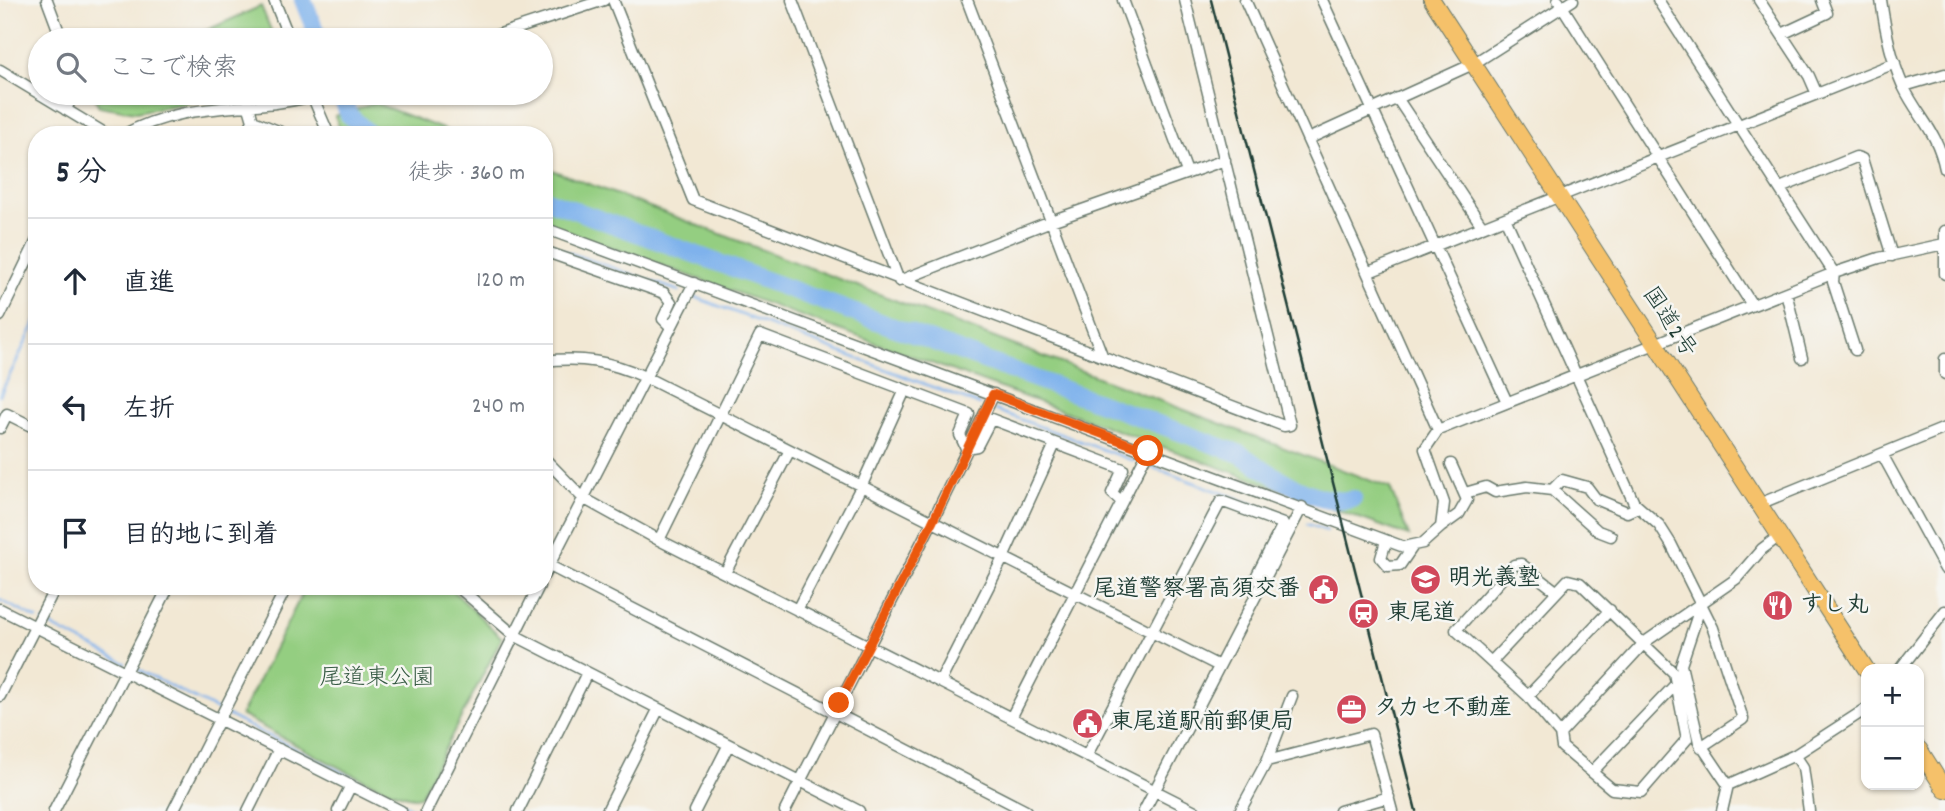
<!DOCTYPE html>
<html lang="ja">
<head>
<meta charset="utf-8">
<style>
  body { margin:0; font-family:Dekko,"Klee One",sans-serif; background:#f2f2f3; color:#1f2937 }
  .controls { position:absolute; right:21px; bottom:21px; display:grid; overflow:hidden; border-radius:14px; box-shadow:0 2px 5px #0004 }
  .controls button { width:63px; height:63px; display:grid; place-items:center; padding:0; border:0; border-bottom:2px solid #e0e1e3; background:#fff; color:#1f2937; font:35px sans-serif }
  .stop { position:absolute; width:21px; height:21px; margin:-16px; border:5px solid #ea580c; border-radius:50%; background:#fff }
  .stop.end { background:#ea580c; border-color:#fff; box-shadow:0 2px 7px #0008 }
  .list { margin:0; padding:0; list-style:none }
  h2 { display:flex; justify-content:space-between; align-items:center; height:91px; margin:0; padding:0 28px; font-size:30px }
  h2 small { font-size:23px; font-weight:400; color:#747a83 }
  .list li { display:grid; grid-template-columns:46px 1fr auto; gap:21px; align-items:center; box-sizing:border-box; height:126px; padding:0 28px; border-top:2px solid #e0e1e3 }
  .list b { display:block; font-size:26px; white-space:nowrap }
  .list em { font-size:23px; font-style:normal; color:#747a83 }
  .icon { flex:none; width:38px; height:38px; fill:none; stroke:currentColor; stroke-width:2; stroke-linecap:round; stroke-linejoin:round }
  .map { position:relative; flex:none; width:1945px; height:811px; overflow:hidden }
  .search { position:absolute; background:#fff; box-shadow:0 2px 5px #0004; left:28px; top:28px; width:525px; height:77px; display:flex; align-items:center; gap:18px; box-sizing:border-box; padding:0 24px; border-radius:38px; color:#747a83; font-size:26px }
  .panel { position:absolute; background:#fff; box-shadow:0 2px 5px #0004; left:28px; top:126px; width:525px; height:469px; border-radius:28px }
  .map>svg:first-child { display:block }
  .green { fill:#94ce81; stroke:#5a865a; stroke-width:2 }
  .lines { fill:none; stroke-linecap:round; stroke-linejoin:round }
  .stream { stroke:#7fb2ec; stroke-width:2.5 }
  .river { stroke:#7fb2ec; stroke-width:18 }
  .minor-casing { stroke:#69796c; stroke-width:13 }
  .highway-casing { stroke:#69796c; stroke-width:18 }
  .minor { stroke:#fff; stroke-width:10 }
  .highway { stroke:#f5c16b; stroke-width:16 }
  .rail { stroke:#1f3d34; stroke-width:2.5 }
  .route { stroke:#ea580c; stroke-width:9 }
  .labels { text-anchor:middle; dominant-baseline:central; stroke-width:5; stroke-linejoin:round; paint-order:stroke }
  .street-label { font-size:23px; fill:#1f3d34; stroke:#f6f6f2 }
  .poi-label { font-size:23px; font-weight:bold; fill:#1f3d34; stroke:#f6f6f2; text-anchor:start }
  .park-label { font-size:23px; fill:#365a43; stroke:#f6f6f2 }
</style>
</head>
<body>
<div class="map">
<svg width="1945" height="811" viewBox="0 0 1945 811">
  <rect width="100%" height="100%" fill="#f6f6f2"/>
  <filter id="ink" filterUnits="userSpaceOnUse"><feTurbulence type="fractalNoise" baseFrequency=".0143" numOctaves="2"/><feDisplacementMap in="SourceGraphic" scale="14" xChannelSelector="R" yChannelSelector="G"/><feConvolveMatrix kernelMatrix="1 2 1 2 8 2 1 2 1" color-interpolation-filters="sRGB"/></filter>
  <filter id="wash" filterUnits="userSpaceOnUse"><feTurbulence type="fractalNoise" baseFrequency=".00686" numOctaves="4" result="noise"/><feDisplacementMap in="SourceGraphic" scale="28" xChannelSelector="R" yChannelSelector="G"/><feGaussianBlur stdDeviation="1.57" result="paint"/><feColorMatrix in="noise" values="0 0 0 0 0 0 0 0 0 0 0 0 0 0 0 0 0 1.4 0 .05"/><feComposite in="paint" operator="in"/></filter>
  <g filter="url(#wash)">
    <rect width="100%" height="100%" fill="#f2e8d4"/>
    <!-- green -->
    <path class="green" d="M 261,6 L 275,40 L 187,40 L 187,39 Z
      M 92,93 L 244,93 L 136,112 L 99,106 Z
      M 375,103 L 458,135 L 342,135 L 335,116 Z
      M 544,167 L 1390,488 L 1409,536 L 544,223 Z
      M 306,586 L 448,586 L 502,638 L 420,797 C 392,801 273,732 241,715 Z"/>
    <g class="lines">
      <!-- stream -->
      <path class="stream" d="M 544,244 L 679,291
        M 692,296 L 980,405
        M 0,395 L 37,319
        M 995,410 L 1134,461
        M 1146,465 L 1288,517
        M 1307,524 L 1327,531
        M 0,600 L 37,619
        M 43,622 L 125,663
        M 131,666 L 221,712
        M 227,715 L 418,811"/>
      <!-- river -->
      <path class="river" d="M 303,0 L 319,40
        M 340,93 L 349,115 L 370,135
        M 544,199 L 1240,454 C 1269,472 1318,508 1353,499"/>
    </g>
  </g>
  <g filter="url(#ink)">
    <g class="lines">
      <defs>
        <path id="minor" d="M 47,0 L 62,40
          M 274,0 L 290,40
          M 613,0 L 693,200 L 1284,426 L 1290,425 L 1185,0
          M 792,0 L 899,281 L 1051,221 L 1225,160
          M 967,0 L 1102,355
          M 1123,0 L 1187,172
          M 1245,0 L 1438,430
          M 1322,0 L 1507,402
          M 1558,0 L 1752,305
          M 1658,0 L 1834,273 L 1833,282 L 1855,350
          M 1759,0 L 1809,76 L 1816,92
          M 1881,0 C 1885,29 1891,59 1903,86 C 1919,119 1937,130 1945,169
          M 1782,34 L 1827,13 L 1822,0
          M 482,40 L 604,0
          M 0,70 L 108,135
          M 1904,86 L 1945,74
          M 311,93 L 329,135
          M 1397,98 L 1482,226
          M 66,110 L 73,93
          M 253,121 L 288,135
          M 123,135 C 193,97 254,115 322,93
          M 246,135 L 253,121 L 248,104
          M 1308,139 L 1473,64 L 1573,0
          M 1780,188 L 1856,157 L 1862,159 L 1892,256
          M 1505,218 L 1634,503 L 1659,525 L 1671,544 L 1713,628 L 1743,719 L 1701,747
          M 544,228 L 1404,547 L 1423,543 L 1441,527 L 1444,503 L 1425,449 L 1438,430 L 1834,273 L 1879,258 L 1944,244
          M 1945,231 L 1945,274
          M 544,251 L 664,293 L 671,302 L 663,319 L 670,326
          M 1369,272 L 1895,63
          M 1786,292 L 1802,358
          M 0,316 L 37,240
          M 1945,359 L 1945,374
          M 544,361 C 582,357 610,361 645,377 L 1217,665
          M 0,428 L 7,414 L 37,429
          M 1882,454 L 1945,569
          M 544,458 L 583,498 L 659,540 L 1195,811
          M 1552,490 L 1598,531 L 1611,536
          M 1465,493 L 1486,487 L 1495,492 L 1527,487 L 1552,490 L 1562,480 L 1587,487 L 1596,499 L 1627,512 L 1638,507
          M 1759,504 L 1945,428
          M 1441,527 L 1459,514 L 1467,500 L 1451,464
          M 659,540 L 760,335 L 969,414 L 960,435 L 966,448 L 977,446 L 991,419 L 1123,469 L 1112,493 L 1122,502
          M 1386,541 L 1381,558 L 1388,566 L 1400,565 L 1413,546
          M 544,563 L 1026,811
          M 725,573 L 790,450
          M 544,575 L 694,283
          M 457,586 L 514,635 L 859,811
          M 1556,591 L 1521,564 L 1514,565 L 1456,630 L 1528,696 L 1560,734
          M 1701,605 L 1681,665 L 1699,742 L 1728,785 L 1795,755 L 1866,709
          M 0,609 L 401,811
          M 797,610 L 861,487 L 905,390
          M 1492,661 L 1568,580 L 1580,583 L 1674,673 L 1687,739 L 1641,792 L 1612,789 L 1562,747 L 1560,734 L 1645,642 L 1736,579 L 1762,549 L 1778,537
          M 1900,669 L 1945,611
          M 940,682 L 1003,558 L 1055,444
          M 0,696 L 56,586
          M 1528,696 L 1610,610
          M 1011,718 L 1148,451
          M 1087,755 L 1221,501 L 1283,524 L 1257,575 L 1261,585
          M 1795,755 L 1803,767 L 1809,811
          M 1267,761 L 1371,734 L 1392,811
          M 1592,772 L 1676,684
          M 54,811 L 169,586
          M 173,811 L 287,586
          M 248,811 L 279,749
          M 338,811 L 351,785
          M 426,811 L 539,586
          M 518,811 L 587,673
          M 607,811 L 658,710
          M 695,811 L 728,746
          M 785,811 L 932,522 L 994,394
          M 1144,811 L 1302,507
          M 1240,811 L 1267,761 L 1292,696
          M 1340,811 L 1389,797
          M 1722,811 L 1728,785"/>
        <path id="highway" d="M 1432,0 L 1866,669
          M 1919,749 L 1945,790"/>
      </defs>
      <!-- minor casing -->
      <use href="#minor" class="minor-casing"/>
      <!-- highway casing -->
      <use href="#highway" class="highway-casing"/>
      <!-- minor -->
      <use href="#minor" class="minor"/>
      <!-- highway -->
      <use href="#highway" class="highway"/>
      <!-- rail -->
      <path class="rail" d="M 1211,0 L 1416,811"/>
    </g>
  </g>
  <g class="lines" filter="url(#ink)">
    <!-- route -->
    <path class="route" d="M 839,703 L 932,523 L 993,394 L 1148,451"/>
  </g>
  <!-- icons -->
  <defs>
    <symbol id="school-disc" viewBox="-11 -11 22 22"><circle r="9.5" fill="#d1495b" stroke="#f6f6f2"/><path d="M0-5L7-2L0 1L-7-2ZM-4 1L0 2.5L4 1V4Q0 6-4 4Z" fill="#fff"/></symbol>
    <symbol id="civic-disc" viewBox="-11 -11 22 22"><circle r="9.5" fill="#d1495b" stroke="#f6f6f2"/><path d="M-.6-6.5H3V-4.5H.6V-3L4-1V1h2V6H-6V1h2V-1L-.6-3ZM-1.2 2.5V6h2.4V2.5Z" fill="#fff"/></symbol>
    <symbol id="restaurant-disc" viewBox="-11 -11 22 22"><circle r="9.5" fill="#d1495b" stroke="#f6f6f2"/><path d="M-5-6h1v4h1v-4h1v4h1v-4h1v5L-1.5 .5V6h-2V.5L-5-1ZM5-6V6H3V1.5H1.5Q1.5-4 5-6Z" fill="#fff"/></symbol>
    <symbol id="station-disc" viewBox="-11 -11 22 22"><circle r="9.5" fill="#d1495b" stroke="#f6f6f2"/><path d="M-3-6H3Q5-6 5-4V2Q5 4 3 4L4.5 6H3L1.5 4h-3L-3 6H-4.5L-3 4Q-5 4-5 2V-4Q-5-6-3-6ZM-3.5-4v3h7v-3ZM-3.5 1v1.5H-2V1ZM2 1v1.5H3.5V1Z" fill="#fff"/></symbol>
    <symbol id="office-disc" viewBox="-11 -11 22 22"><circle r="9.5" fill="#d1495b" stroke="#f6f6f2"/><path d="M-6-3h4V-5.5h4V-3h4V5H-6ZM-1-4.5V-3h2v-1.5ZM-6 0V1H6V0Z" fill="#fff"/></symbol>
  </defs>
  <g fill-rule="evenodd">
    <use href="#school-disc" x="1408" y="562" width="35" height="35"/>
    <use href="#civic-disc" x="1306" y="572" width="35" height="35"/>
    <use href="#restaurant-disc" x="1760" y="588" width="35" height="35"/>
    <use href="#station-disc" x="1346" y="596" width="35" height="35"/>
    <use href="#office-disc" x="1334" y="692" width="35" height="35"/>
    <use href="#civic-disc" x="1070" y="706" width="35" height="35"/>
  </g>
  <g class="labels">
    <!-- street labels -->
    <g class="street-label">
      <text transform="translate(1668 323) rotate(57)">国道2号</text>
    </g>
    <!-- poi labels -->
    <g class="poi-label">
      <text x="1448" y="579">明光義塾</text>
      <text x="1300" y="590" text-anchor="end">尾道警察署高須交番</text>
      <text x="1800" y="606">すし丸</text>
      <text x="1387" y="614">東尾道</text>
      <text x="1374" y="709">タカセ不動産</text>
      <text x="1110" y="723">東尾道駅前郵便局</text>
    </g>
    <!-- park labels -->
    <g class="park-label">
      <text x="377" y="679">尾道東公園</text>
    </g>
  </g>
</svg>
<div class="controls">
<button>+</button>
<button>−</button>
</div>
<div class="stop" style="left:1148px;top:451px"></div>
<div class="stop end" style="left:839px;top:703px"></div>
<div class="search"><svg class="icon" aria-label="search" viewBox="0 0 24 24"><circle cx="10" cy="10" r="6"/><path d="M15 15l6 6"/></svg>ここで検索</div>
<section class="panel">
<h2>5 分<small>徒歩 · 360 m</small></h2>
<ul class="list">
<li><svg class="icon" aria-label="ahead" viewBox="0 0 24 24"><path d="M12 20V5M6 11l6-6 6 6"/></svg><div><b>直進</b></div><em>120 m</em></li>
<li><svg class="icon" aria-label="left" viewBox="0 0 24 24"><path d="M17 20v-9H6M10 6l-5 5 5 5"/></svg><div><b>左折</b></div><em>240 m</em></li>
<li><svg class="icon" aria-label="arrive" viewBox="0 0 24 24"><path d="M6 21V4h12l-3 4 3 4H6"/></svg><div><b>目的地に到着</b></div></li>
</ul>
</section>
</div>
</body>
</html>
